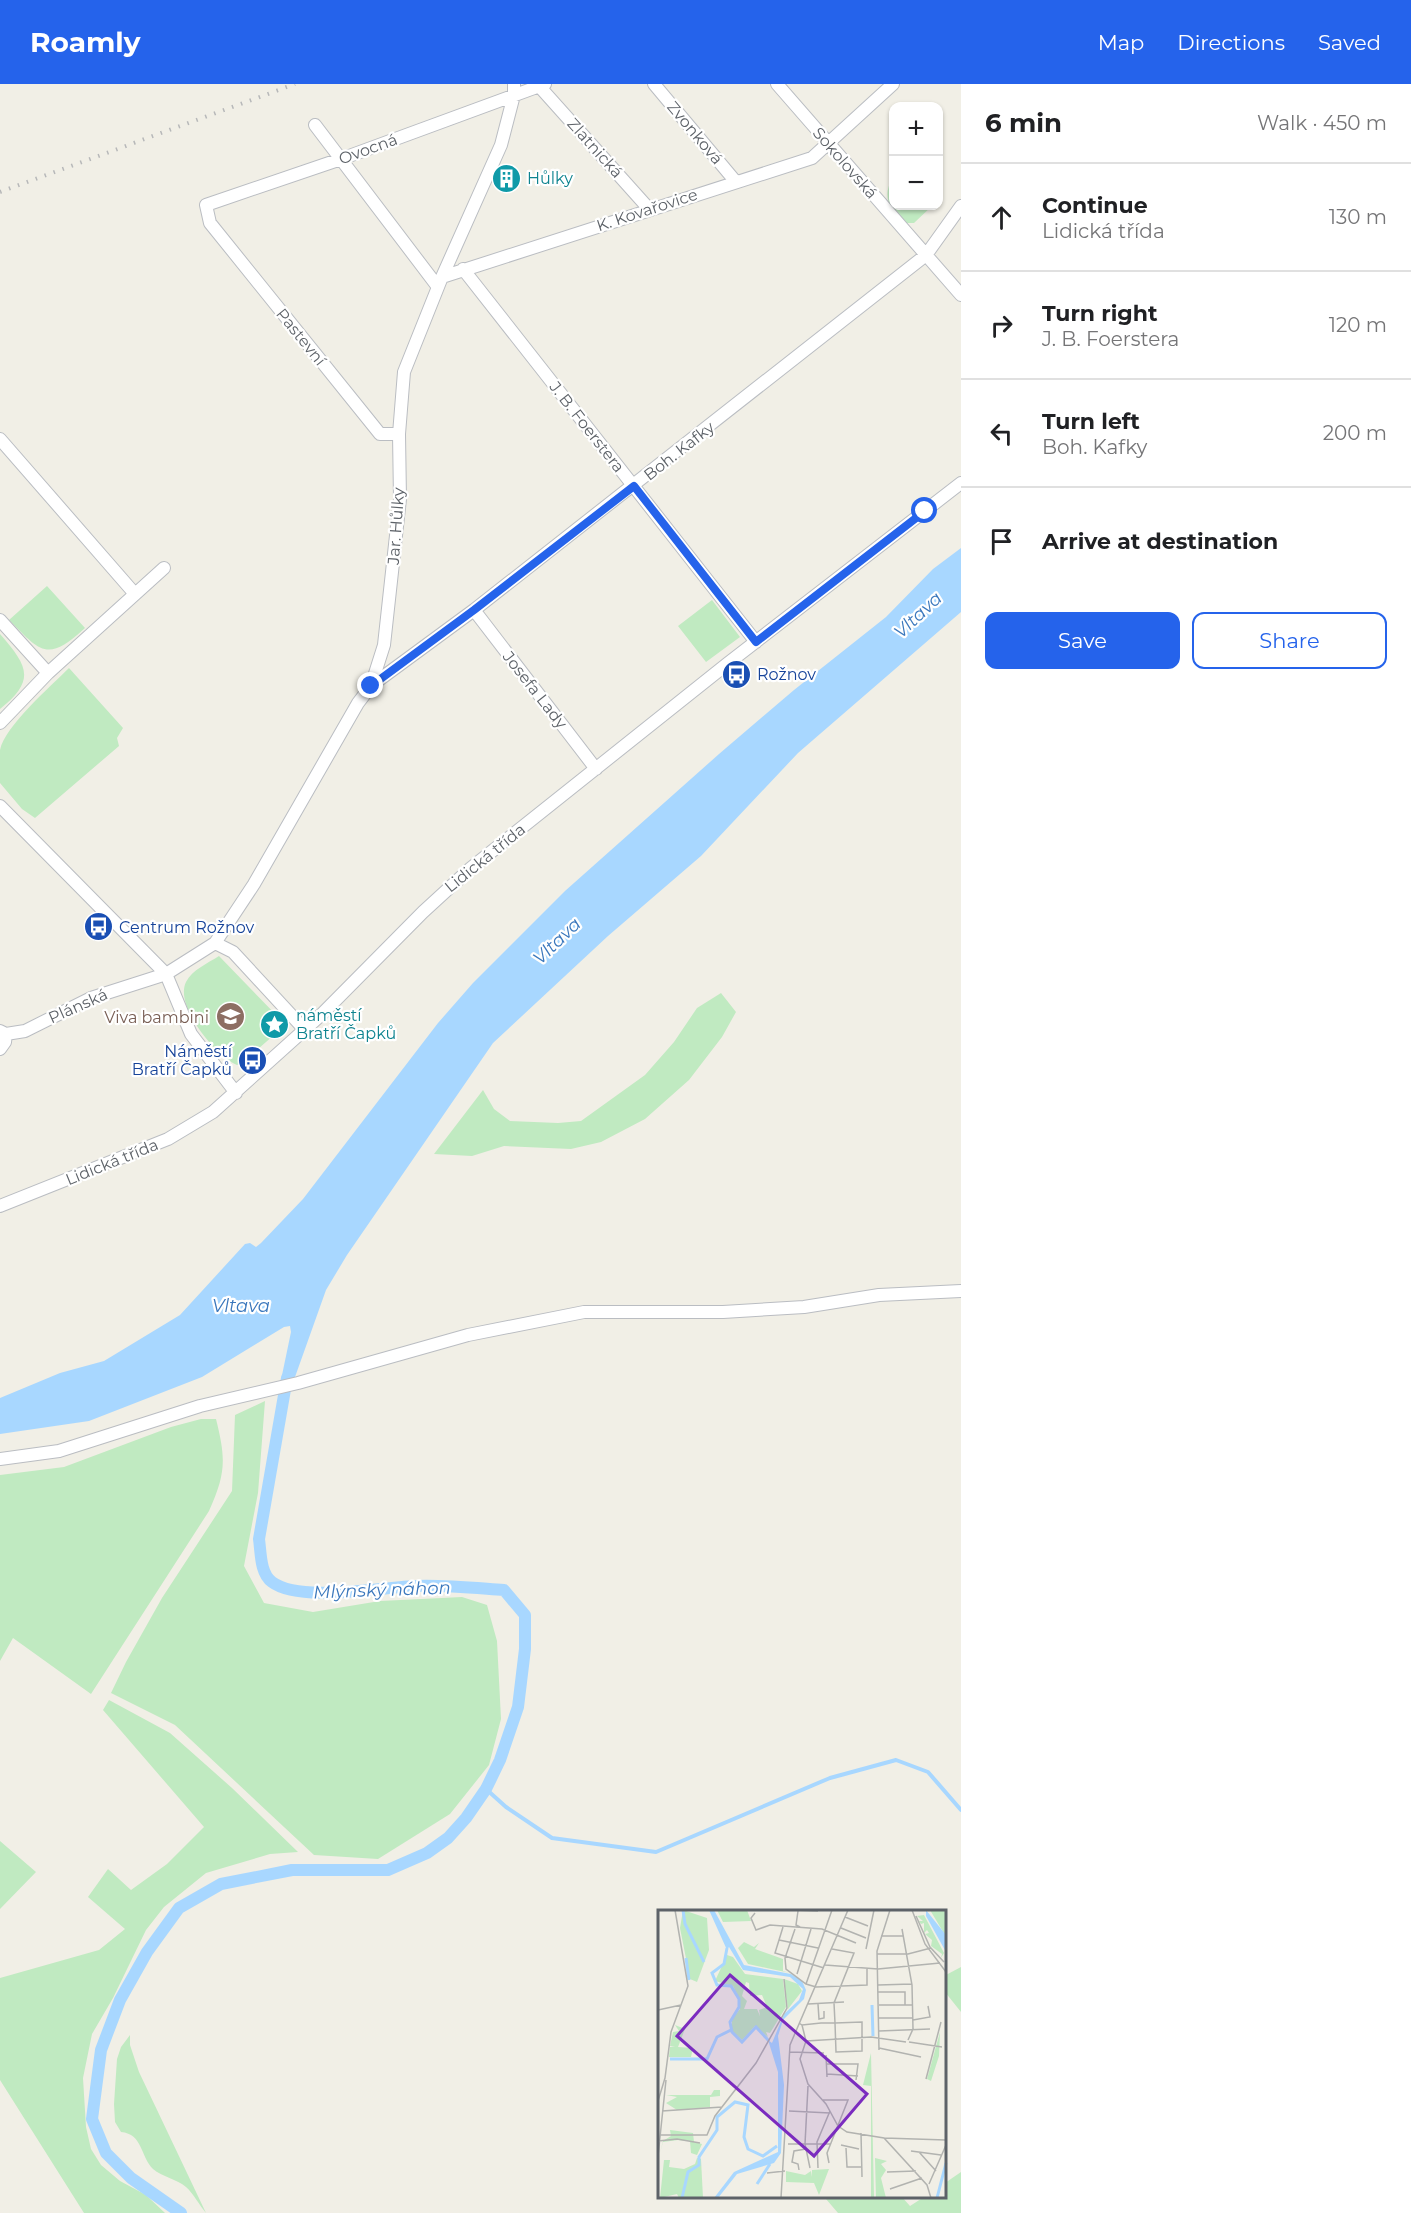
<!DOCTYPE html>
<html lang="en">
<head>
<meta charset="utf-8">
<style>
  body { margin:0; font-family:Montserrat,sans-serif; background:#f2f2f2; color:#202124 }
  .controls { position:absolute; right:18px; top:18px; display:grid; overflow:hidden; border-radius:12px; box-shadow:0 2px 4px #0004 }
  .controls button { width:54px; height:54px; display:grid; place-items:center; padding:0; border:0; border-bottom:2px solid #e0e0e0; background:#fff; color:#202124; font:30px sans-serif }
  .stop { position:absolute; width:18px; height:18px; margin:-14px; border:4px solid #2563eb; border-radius:50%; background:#fff }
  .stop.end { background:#2563eb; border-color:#fff; box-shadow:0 2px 6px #0008 }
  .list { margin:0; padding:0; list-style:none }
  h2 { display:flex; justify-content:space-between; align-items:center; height:78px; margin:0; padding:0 24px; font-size:26px }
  h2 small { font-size:20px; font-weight:400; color:#757577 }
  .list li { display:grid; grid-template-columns:39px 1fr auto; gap:18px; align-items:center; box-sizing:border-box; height:108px; padding:0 24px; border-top:2px solid #e0e0e0 }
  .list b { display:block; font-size:22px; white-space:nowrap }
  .list p { margin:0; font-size:20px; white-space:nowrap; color:#757577 }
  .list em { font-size:20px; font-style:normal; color:#757577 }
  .actions { display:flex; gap:12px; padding:18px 24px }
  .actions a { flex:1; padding:14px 0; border:2px solid #2563eb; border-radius:12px; text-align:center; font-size:21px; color:#2563eb }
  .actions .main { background:#2563eb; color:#fff }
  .icon { flex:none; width:33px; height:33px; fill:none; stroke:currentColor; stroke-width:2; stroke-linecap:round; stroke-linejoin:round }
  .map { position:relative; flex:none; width:961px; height:2129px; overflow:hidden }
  header { display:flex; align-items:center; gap:36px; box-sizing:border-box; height:84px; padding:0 30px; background:#2563eb; color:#fff }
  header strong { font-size:28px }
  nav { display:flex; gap:33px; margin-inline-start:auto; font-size:21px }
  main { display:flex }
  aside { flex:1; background:#fff }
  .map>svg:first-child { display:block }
  .green { fill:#c0eac1 }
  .water { fill:#a8d7ff }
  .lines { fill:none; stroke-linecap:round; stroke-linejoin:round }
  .stream { stroke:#a8d7ff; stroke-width:4 }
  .canal { stroke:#a8d7ff; stroke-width:12 }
  .minor-casing { stroke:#babdc2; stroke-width:14 }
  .minor { stroke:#fff; stroke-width:12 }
  .rail { stroke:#b7b8b9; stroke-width:4; stroke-dasharray:1.5 8; stroke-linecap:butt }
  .route { stroke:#2563eb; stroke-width:8 }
  .labels { text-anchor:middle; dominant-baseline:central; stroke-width:4.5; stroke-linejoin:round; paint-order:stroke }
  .street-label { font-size:16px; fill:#5d6268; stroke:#fff }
  .culture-label { font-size:16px; fill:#0d838f; stroke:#fff; text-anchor:start }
  .transit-label { font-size:16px; fill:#164399; stroke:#fff; text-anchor:start }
  .education-label { font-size:16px; fill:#785e54; stroke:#fff; text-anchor:end }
  .water-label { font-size:18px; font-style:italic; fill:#3a77bc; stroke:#fff }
  .inset-river { fill:none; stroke:#a8d7ff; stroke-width:3 }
  .inset-road { fill:none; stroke:#b2b3b0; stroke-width:1.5 }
  .view { fill:#7b2cbf; fill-opacity:0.15; stroke:#7b2cbf; stroke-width:3 }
  .inset-edge { fill:none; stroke:#5d6268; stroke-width:3 }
</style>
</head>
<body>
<header>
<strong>Roamly</strong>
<nav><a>Map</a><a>Directions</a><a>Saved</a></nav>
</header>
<main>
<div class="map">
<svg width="961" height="2129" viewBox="0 0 961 2129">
  <rect width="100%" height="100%" fill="#f1efe6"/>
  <!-- green -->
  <path class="green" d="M 893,94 L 894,122 L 932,122 L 914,139 L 904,139 C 890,125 881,112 893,94 Z
    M 47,502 L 85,544 C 47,579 41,568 9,536 Z
    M 712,516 L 740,553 L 706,578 L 678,542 Z
    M 0,550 C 27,581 37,596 0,625 Z
    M 69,584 L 123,644 L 117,654 L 119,662 L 35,734 L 22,725 L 0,699 C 0,689 0,676 0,666 C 5,642 51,602 69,584 Z
    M 219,872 L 281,936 L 282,944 L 243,978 L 237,981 C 216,972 174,922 186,898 C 192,886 208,879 219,872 Z
    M 721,909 L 736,928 L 722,953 L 689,996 L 645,1035 L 601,1058 L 571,1065 L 504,1062 L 472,1072 L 434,1070 L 483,1006 L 494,1025 L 510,1037 L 558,1039 L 581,1037 L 645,991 L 674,958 L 697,924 Z
    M 265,1317 L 258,1409 L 244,1482 L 264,1519 L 313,1528 L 380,1517 L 462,1513 L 487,1521 L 497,1557 L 501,1635 L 489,1681 L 450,1730 L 378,1775 L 314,1771 L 175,1641 L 111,1609 L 126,1578 L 162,1514 L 232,1407 L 235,1331 Z
    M 201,1335 L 216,1335 C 226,1375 226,1389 209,1427 L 91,1610 L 13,1554 L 0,1577 L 0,1391 L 64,1383 L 171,1343 Z
    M 109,1616 L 170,1649 L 232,1704 L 298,1768 L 270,1770 L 206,1789 L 164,1823 L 146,1846 L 113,1914 L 92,1950 L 83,1994 L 86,2043 L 91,2065 L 101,2081 L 120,2097 L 146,2111 L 165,2129 L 84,2129 L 0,1996 L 0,1894 L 99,1866 L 125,1845 L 88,1813 L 108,1785 L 131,1806 L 167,1780 L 204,1743 L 103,1626 Z
    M 0,1757 L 36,1788 L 0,1825 Z
    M 961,1883 L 961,1928 L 945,1908 L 944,1892 Z
    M 130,1951 L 130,1961 L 139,1988 L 206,2129 C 199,2121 194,2110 186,2103 C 177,2095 162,2093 153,2085 C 140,2072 143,2050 121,2048 L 115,2038 L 114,2020 L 117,1975 L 121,1963 Z
    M 961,2088 L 961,2129 L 838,2129 L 826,2115 L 829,2112 L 902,2113 L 910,2122 L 924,2113 L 944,2112 L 945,2099 Z"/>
  <!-- water -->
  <path class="water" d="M 961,464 L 961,528 L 798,669 L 701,772 L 608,852 L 493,959 L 347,1171 L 326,1206 L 295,1293 L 281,1296 L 291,1248 L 290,1242 L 284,1243 L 202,1293 L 89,1337 L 0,1350 L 0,1314 L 60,1289 L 104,1277 L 180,1231 L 245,1160 L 250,1159 L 256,1163 L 261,1159 L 303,1115 L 438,939 L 473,899 L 565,807 L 719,670 L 794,606 L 886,533 L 933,485 Z"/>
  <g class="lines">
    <!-- stream -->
    <path class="stream" d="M 486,1705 L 506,1723 L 552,1754 L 656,1768 L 830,1694 L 896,1676 L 928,1688 L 961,1726"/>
    <!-- canal -->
    <path class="canal" d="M 181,2129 L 131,2094 L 106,2069 L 92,2035 L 101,1966 L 120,1916 L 147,1868 L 179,1824 L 221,1800 L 292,1786 L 388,1786 L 427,1769 L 448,1754 L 466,1734 L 486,1705 L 500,1676 L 518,1623 L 525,1565 L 525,1531 L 504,1506 C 475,1504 445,1501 417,1502 C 381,1503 300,1519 272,1498 C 260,1489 261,1469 259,1455 L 287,1294"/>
    <defs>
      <path id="minor" d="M 654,0 L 736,98
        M 777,0 L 961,211
        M 539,2 L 650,126
        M 315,41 L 438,203
        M 463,185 L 756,558
        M 442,193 L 812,74 L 893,0
        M 399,350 L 380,350 L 210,139 L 206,121 L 341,75 L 545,0
        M 0,355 L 135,510
        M 474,526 L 596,685
        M 0,536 L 48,589
        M 372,601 L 474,526 L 926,171 L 961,122
        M 0,639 L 48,589 L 164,484
        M 0,722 L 166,890 L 191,950 L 236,1009
        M 215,859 L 233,868 L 305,946
        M 0,947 L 6,950 L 25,947 L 91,914 L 166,890 L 215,859 L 254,800 L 358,619 L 371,602 L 384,561 L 400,415 L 399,350 L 404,288 L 442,193 L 501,61 L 514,11 L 514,0
        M 0,965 L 5,958 L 6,950
        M 0,1122 L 168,1055 L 213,1028 L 322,930 L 423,828 L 471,784 L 727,580 L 961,399
        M 0,1375 L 59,1367 L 200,1322 L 298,1299 L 468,1251 L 584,1228 L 723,1228 L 804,1223 L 879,1211 L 961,1207"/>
    </defs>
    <!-- minor casing -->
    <use href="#minor" class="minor-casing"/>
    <!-- minor -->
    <use href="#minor" class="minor"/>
    <!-- rail -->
    <path class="rail" d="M 0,108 L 295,0"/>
  </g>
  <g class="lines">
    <!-- route -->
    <path class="route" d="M 371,602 L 474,526 L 634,402 L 756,558 L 925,427"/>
  </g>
  <!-- icons -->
  <defs>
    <symbol id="building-disc" viewBox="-11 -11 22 22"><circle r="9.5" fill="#0f9aa8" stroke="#fff"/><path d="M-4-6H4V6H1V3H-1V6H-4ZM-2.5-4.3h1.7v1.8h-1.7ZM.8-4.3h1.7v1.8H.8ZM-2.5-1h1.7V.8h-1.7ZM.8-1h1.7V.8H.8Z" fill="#fff"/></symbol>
    <symbol id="bus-disc" viewBox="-11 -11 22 22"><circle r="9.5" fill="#1a4fb4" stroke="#fff"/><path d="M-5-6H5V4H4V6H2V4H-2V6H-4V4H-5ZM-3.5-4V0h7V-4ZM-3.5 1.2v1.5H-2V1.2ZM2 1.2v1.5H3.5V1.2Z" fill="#fff"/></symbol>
    <symbol id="school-disc" viewBox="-11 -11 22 22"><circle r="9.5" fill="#8d6e63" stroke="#fff"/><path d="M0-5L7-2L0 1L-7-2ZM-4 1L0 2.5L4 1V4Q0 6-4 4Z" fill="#fff"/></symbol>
    <symbol id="sight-disc" viewBox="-11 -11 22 22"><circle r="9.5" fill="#0f9aa8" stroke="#fff"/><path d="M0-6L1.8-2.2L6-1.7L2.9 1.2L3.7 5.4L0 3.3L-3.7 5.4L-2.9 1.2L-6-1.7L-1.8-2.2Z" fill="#fff"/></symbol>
  </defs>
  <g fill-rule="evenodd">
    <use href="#building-disc" x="490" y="78" width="33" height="33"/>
    <use href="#bus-disc" x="720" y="574" width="33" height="33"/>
    <use href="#bus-disc" x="82" y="826" width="33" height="33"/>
    <use href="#school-disc" x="214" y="916" width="33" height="33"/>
    <use href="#sight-disc" x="258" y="924" width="33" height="33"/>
    <use href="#bus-disc" x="236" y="960" width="33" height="33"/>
  </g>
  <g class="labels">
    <!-- street labels -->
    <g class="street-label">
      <text transform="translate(695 49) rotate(50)">Zvonková</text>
      <text transform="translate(595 64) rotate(48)">Zlatnická</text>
      <text transform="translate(368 65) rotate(-20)">Ovocná</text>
      <text transform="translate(845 79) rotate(49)">Sokolovská</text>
      <text transform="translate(647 126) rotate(-18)">K. Kovařovice</text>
      <text transform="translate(301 253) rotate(51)">Pastevní</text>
      <text transform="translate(587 343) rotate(52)">J. B. Foerstera</text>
      <text transform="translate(679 367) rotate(-38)">Boh. Kafky</text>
      <text transform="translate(396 442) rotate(-86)">Jar. Hůlky</text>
      <text transform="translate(535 606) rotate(52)">Josefa Lady</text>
      <text transform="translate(485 774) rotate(-39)">Lidická třída</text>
      <text transform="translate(78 922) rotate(-24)">Plánská</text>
      <text transform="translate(112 1078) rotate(-22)">Lidická třída</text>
    </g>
    <!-- culture labels -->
    <g class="culture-label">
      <text x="527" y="94">Hůlky</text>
      <text x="296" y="931">náměstí<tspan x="296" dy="18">Bratří Čapků</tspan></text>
    </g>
    <!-- transit labels -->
    <g class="transit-label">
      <text x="757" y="590">Rožnov</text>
      <text x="119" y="843">Centrum Rožnov</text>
      <text x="232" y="967" text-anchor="end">Náměstí<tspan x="232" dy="18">Bratří Čapků</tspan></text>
    </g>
    <!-- education labels -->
    <g class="education-label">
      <text x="209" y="933">Viva bambini</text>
    </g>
    <!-- water labels -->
    <g class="water-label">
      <text transform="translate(918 531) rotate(-43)">Vltava</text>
      <text transform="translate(557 857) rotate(-44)">Vltava</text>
      <text x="241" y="1222">Vltava</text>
      <text transform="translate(382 1506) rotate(-2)">Mlýnský náhon</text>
    </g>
  </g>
  <!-- overview -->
  <g transform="translate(658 1826)">
    <rect width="288" height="288" fill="#f1efe6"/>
    <path d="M 25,0 L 49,8 L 51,40 L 39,72 L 32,69 L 22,18 ZM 59,0 L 89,0 L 93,11 L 65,12 ZM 272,0 L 288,0 L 288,25 L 287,25 ZM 266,5 L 286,43 L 283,48 L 284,44 L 273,36 L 274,30 L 267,24 L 271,23 L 269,20 L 266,23 L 266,13 L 263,14 L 261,11 L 265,11 L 259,6 ZM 86,32 L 96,37 L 101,33 L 97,39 L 125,49 L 125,61 L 132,63 L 90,54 L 80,38 ZM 69,45 L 75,47 L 87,64 L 125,69 L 128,97 L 112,123 L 108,122 L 110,127 L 97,116 L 84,130 L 74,121 L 74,109 L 82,99 L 82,90 L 75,76 L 57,71 ZM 88,72 L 91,73 L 92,86 L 104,85 L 109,97 L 101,100 L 102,106 L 99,99 L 86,99 L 89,91 L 84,86 ZM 126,69 L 140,74 L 144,81 L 130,99 ZM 17,115 L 27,119 L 20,137 L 35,138 L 33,147 L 11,147 L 12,137 L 17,137 L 12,136 L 15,122 L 21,121 ZM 282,122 L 281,146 L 273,171 L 269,169 ZM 213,143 L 216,288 L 213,288 L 213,176 L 205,175 ZM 56,180 L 62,180 L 62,186 L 52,187 L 52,197 L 19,200 L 8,193 L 19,187 L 8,185 L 53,185 ZM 12,220 L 35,223 L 36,232 L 44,234 L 39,245 L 33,243 L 32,231 L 20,230 L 5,232 L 2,243 L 5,231 L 13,226 ZM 39,248 L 43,249 L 45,288 L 21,288 L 19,284 L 2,288 L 6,250 L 12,250 L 11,257 L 26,259 L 37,254 ZM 217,248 L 229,251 L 223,254 L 228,260 L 223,268 L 228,288 L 218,288 ZM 171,259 L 161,285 L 156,273 L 128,272 L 128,261 L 147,265 L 153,261 L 154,267 L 154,260 Z" fill="#c0eac1" fill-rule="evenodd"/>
    <path d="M 51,0 L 56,0 L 86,55 L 133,64 L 144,71 L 148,80 L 146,89 L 125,110 L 120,126 L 126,175 L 123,243 L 116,253 L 79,264 L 60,288 L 56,288 L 76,262 L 120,242 L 120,162 L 110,130 L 114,133 L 126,104 L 141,90 L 145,79 L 132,67 L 85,60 L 71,37 L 69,40 ZM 268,0 L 288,25 L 288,42 L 268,6 Z" fill="#a8d7ff"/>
    <path class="inset-river" d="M 25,0 L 27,14 L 46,52M 69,38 L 66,54 L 54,63 L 59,75 L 73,76 L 81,89 L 81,97 L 72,112 L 74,122 L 84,132 L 98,117 L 111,131M 28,48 L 31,70M 214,95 L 215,126M 12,149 L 49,149 L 59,127 L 73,120M 99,274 L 112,254M 24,288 L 30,262 L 41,255 L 41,247 L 59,220 L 59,207 L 77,192 L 90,195 L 86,227 L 90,239 L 105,246 L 119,236M 279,288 L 288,253"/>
    <path class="inset-road" d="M 136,0 L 160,1M 254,0 L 267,34 L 288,62M 140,1 L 138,15 L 142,17M 97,3 L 93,8 L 98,20 L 112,15 L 164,19 L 198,33M 258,6 L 272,37 L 286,52M 187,7 L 210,16M 125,17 L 117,43 L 166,58M 183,18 L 208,28M 137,19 L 127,48 L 128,59 L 148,74 L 158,77 L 209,75 L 209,58M 244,19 L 254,75 L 255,119 L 250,130M 223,26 L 246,26M 121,30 L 160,38M 208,39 L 216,0M 219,44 L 250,44 L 273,38M 167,55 L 220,59 L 282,53M 139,64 L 153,19M 148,74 L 174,0M 220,75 L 254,74M 220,82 L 247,82 L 247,95M 150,94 L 186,92M 160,94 L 161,109 L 166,108 L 166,101M 221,95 L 255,95M 0,100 L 23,95M 221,108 L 255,108M 255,110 L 272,107 L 270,96M 141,113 L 144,115 L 163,113 L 177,113 L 204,112 L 204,141 L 178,142 L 177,113 L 176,93 L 196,43 L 174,39M 144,115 L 148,131 L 142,149 L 150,174 L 168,194 L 180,216 L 189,222 L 226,228 L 269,275 L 273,288M 221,121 L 272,119M 148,131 L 213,127 L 248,132M 251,132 L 284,137M 221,138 L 263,147M 221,140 L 219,41 L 232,0M 131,142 L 166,143M 168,145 L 169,167M 169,154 L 200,154 L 198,170M 169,164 L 200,166M 268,169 L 283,112M 150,176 L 147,234 L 152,258M 165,190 L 190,190 L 169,243 L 171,253M 0,191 L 7,168 L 13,122 L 30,76 L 17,0M 4,201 L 64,197M 131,201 L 172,203M 203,223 L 204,267M 2,225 L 49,225 L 57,206 L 98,153 L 129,98 L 126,69M 226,228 L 288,230M 0,231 L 19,229 L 42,233M 130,234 L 173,234M 183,235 L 201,239M 188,238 L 189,257 L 203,257M 253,241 L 283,245M 261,242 L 278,261M 0,246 L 8,170M 160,258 L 159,232 L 172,201M 141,260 L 140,254 L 134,252 L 136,241 L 148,239M 229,262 L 258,261M 109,263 L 127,261M 271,274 L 288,235M 232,279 L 264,268M 123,288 L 132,135 L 190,0"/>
    <path class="view" d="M 72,65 L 209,184 L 156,246 L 19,126 Z"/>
    <rect width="288" height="288" class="inset-edge"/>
  </g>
</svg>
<div class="controls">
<button>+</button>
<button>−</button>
</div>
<div class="stop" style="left:925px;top:427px"></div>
<div class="stop end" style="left:371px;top:602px"></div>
</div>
<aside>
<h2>6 min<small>Walk · 450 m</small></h2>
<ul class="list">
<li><svg class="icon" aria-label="ahead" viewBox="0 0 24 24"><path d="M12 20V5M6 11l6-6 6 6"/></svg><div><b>Continue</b><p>Lidická třída</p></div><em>130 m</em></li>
<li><svg class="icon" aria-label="right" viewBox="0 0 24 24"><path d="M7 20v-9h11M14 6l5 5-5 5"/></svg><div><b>Turn right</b><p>J. B. Foerstera</p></div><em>120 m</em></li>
<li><svg class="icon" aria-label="left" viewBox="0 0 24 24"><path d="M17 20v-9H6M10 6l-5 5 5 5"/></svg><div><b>Turn left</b><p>Boh. Kafky</p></div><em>200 m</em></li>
<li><svg class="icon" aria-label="arrive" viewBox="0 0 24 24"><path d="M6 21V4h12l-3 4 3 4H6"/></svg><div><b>Arrive at destination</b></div></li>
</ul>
<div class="actions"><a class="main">Save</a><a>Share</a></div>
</aside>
</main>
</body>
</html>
